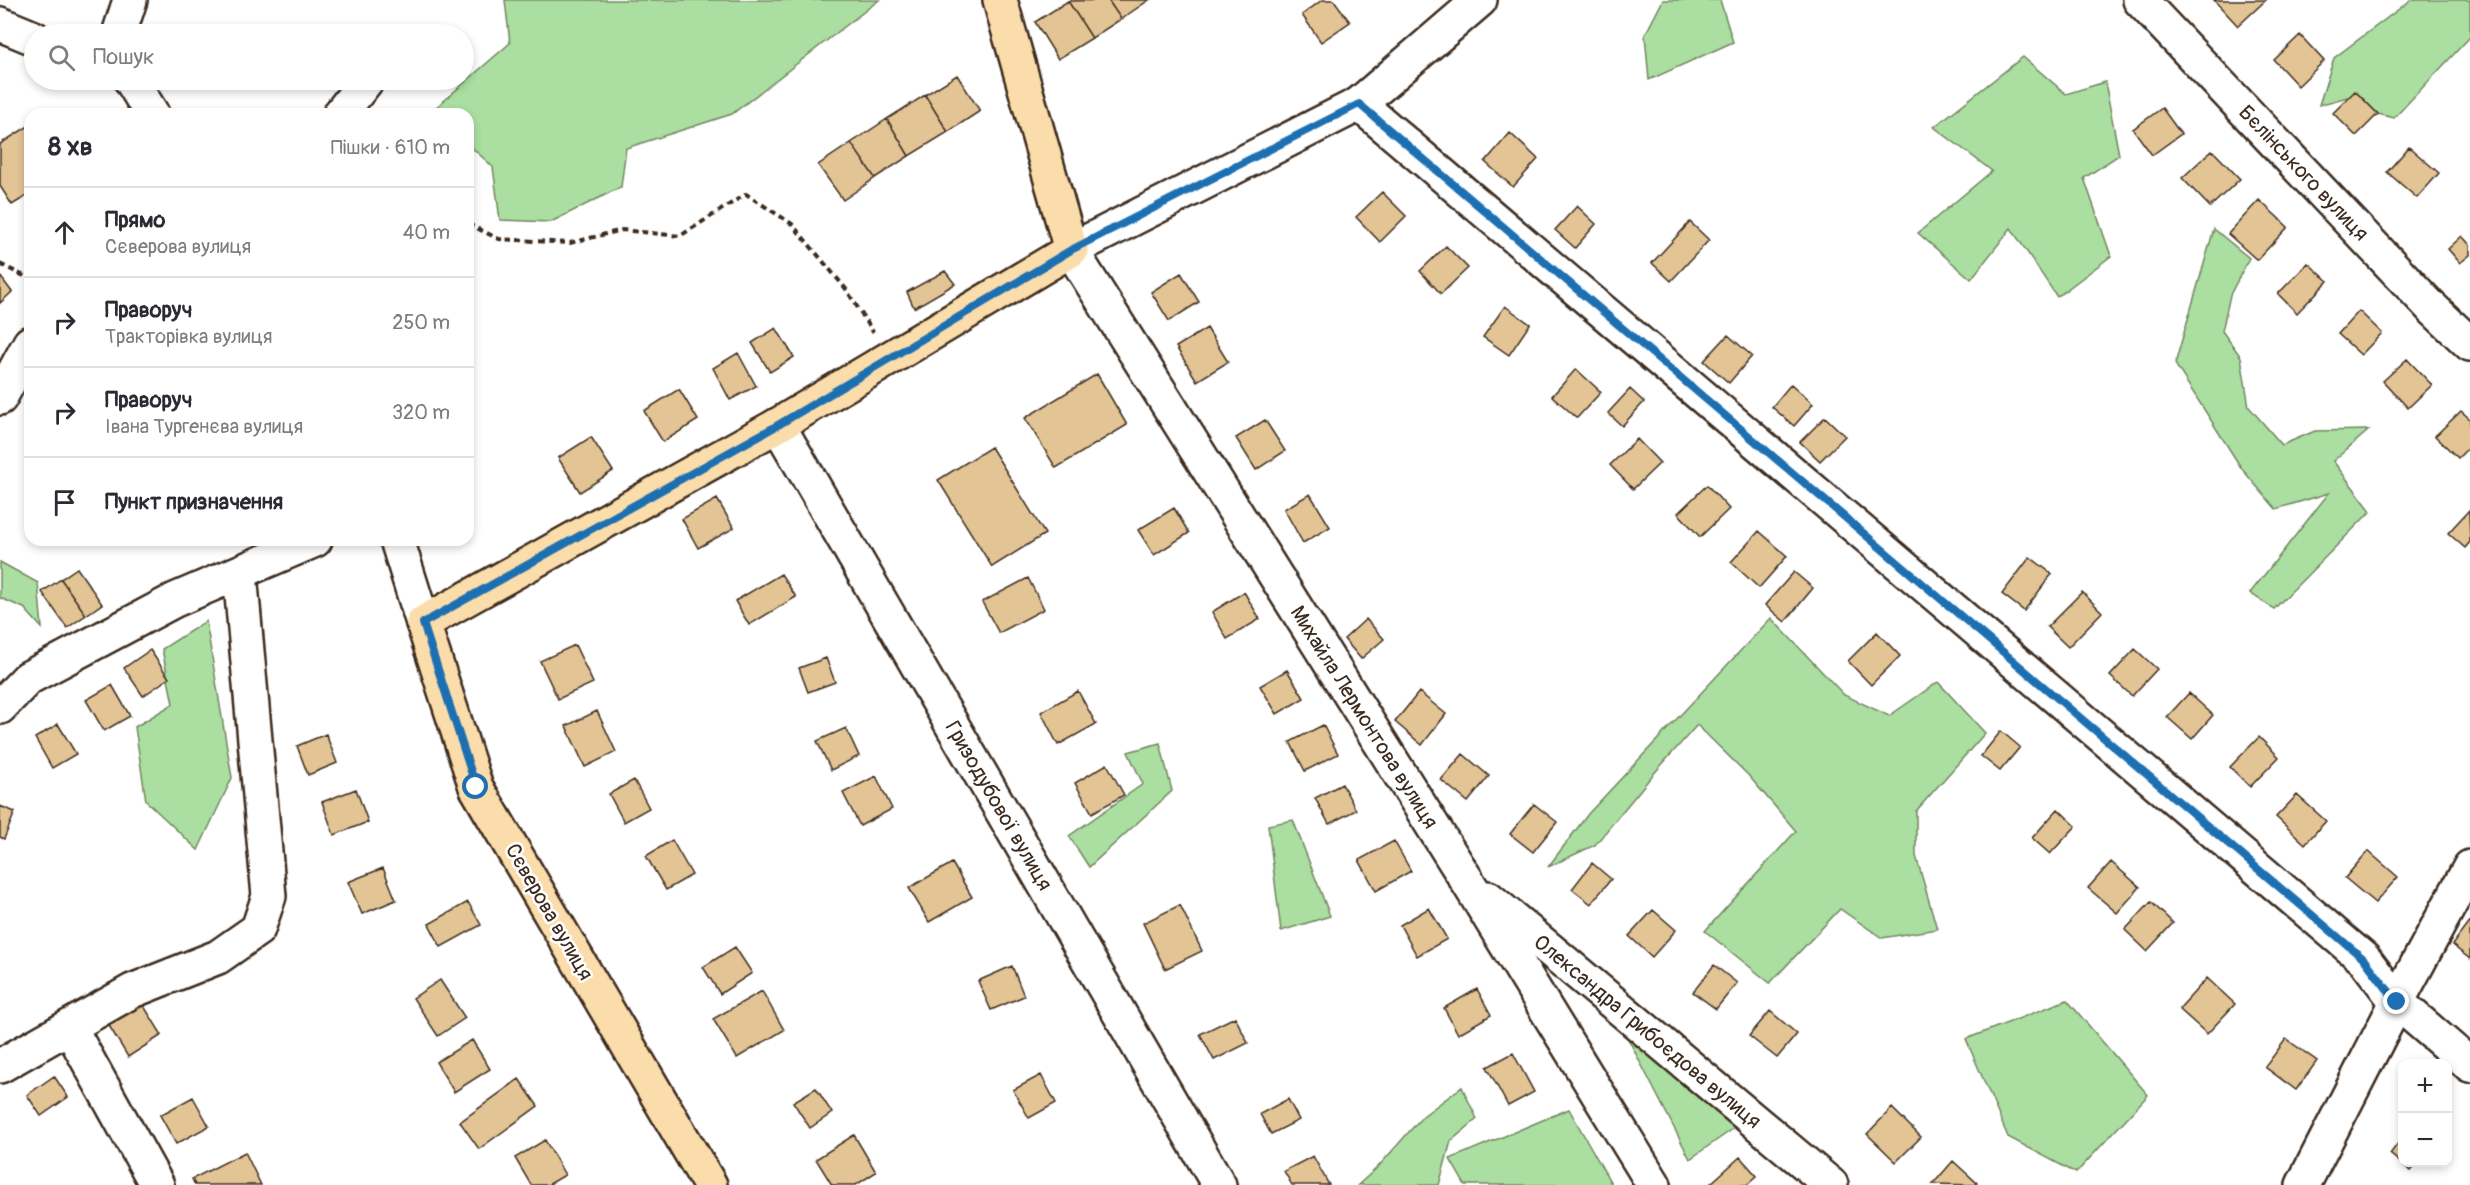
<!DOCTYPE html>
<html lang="uk">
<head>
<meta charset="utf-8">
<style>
  body { margin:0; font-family:Pangolin,sans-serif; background:#f7f7f7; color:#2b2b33 }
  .controls { position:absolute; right:18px; bottom:18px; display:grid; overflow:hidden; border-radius:12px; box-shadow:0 3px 9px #0003 }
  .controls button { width:54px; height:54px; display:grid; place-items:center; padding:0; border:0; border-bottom:2px solid #e1e1e2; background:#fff; color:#2b2b33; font:30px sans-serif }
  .stop { position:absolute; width:18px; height:18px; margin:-14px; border:4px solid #1f6fb2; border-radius:50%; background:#fff }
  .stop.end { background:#1f6fb2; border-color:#fff; box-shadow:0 2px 6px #0008 }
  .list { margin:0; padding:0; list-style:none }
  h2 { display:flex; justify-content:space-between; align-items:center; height:78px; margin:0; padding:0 24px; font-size:26px }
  h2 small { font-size:20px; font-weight:400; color:#7c7c81 }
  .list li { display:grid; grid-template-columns:39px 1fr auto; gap:18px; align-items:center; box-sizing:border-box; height:90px; padding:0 24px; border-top:2px solid #e1e1e2 }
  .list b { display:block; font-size:22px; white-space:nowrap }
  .list p { margin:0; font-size:20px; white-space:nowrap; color:#7c7c81 }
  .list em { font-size:20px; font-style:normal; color:#7c7c81 }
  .icon { flex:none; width:33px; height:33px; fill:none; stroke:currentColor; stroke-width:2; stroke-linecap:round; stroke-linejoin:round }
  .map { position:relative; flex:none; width:2470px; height:1185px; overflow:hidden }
  .search { position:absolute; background:#fff; box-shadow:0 3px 9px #0003; left:24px; top:24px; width:450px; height:66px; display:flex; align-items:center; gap:15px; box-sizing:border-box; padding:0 21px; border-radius:33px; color:#7c7c81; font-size:22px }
  .panel { position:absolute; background:#fff; box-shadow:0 3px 9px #0003; left:24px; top:108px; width:450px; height:438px; border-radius:18px }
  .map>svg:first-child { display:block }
  .green { fill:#aadfa1; stroke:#728460; stroke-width:1.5 }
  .building { fill:#e2c495; stroke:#3b2a1e; stroke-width:1.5 }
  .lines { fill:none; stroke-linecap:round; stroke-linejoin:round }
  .minor-casing { stroke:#3b2a1e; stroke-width:38 }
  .major-casing { stroke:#3b2a1e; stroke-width:38 }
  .path { stroke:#3b2a1e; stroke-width:4; stroke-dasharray:6 4.5; stroke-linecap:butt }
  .minor { stroke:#fff; stroke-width:33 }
  .major { stroke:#fbddab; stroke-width:33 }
  .route { stroke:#1f6fb2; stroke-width:8 }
  .labels { text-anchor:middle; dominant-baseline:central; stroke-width:5; stroke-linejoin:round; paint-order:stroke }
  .street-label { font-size:21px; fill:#3b2a1e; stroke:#fff }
</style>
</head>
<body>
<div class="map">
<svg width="2470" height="1185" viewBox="0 0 2470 1185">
  <rect width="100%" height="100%" fill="#fff"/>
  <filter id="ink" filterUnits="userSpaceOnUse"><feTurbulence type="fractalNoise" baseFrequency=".0167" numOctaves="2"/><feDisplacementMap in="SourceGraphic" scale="12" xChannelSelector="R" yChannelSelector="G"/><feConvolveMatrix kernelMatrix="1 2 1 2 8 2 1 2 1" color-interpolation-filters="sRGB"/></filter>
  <g filter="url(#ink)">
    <!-- green -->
    <path class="green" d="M 505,0 L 879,0 L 732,114 L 626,148 L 621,187 L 551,222 L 500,220 L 493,167 L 468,144 L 468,114 L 443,114 L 433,110 L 510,43 Z
      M 1663,0 L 1720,0 L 1733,42 L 1649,80 L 1645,35 Z
      M 2411,0 L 2470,0 L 2470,37 L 2394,118 L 2378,114 L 2358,94 L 2319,105 L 2334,58 Z
      M 2023,57 L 2066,94 L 2105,82 L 2119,155 L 2084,178 L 2111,256 L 2057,297 L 2011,228 L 1971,279 L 1918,233 L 1992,171 L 1934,127 Z
      M 2214,229 L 2249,258 L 2230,295 L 2222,331 L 2241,357 L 2249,407 L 2282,445 L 2315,431 L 2369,430 L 2333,461 L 2371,511 L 2274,609 L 2250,593 L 2329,493 L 2276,509 L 2242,469 L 2175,364 Z
      M 0,562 L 38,583 L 42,628 L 24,608 L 0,598 Z
      M 1771,618 L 1844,695 L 1889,716 L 1938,682 L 1985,733 L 1916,811 L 1916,856 L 1937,929 L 1882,938 L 1840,909 L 1770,983 L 1705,931 L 1796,831 L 1748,775 L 1697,725 L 1650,778 L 1595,845 L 1548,867 L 1588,814 Z
      M 206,621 L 232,778 L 198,850 L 146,801 L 135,727 L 173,704 L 162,649 Z
      M 1160,743 L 1172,791 L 1089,867 L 1069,836 L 1143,784 L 1128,752 Z
      M 1293,820 L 1330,916 L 1281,931 L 1268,825 Z
      M 2067,1000 L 2148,1095 L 2076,1173 L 2008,1137 L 1966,1039 Z
      M 1621,1025 L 1740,1124 L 1690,1159 Z
      M 1462,1087 L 1477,1119 L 1451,1141 L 1439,1185 L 1358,1185 L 1378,1167 L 1423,1116 Z
      M 1569,1109 L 1612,1185 L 1465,1185 L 1450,1159 Z"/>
    <!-- building -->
    <path class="building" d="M 1108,0 L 1149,0 L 1121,19 Z
      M 1108,0 L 1121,19 L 1092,38 L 1068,1 Z
      M 1322,0 L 1334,0 L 1350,22 L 1321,42 L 1302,15 Z
      M 2214,0 L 2266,0 L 2238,26 Z
      M 1068,1 L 1092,38 L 1058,59 L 1035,22 Z
      M 2300,35 L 2324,61 L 2298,86 L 2274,60 Z
      M 957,75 L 980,111 L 948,132 L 925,95 Z
      M 2355,91 L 2378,114 L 2356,136 L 2333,113 Z
      M 925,95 L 948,132 L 909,156 L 887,119 Z
      M 2162,108 L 2181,134 L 2152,155 L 2133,129 Z
      M 887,119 L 909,156 L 875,178 L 851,143 Z
      M 30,125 L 30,194 L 12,205 L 0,186 L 0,144 Z
      M 1510,133 L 1538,159 L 1513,187 L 1485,162 Z
      M 851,143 L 875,178 L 843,200 L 818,165 Z
      M 2409,147 L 2439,173 L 2417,198 L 2387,172 Z
      M 2212,150 L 2240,179 L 2210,207 L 2182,178 Z
      M 1382,192 L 1406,216 L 1380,242 L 1356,217 Z
      M 2259,200 L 2288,227 L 2257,260 L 2228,234 Z
      M 1577,206 L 1596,224 L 1575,248 L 1555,230 Z
      M 1690,222 L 1709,240 L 1671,281 L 1652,263 Z
      M 2462,236 L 2470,245 L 2470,255 L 2460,263 L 2448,249 Z
      M 1446,246 L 1468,268 L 1441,294 L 1420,271 Z
      M 2308,263 L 2328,281 L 2297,313 L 2278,294 Z
      M 945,271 L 955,284 L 914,308 L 907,292 Z
      M 1181,273 L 1199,302 L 1169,321 L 1151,292 Z
      M 0,276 L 12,292 L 0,303 Z
      M 1505,306 L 1530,324 L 1509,355 L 1483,337 Z
      M 2359,311 L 2382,333 L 2361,355 L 2338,334 Z
      M 776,328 L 794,357 L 770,372 L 752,343 Z
      M 1207,328 L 1228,362 L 1197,381 L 1176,347 Z
      M 1728,335 L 1752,356 L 1729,383 L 1704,361 Z
      M 738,353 L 756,386 L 730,400 L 713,368 Z
      M 2407,359 L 2432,385 L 2408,408 L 2383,381 Z
      M 1576,369 L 1601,392 L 1577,418 L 1552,396 Z
      M 1097,374 L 1127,425 L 1056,468 L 1025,418 Z
      M 1791,384 L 1813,404 L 1794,426 L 1772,407 Z
      M 679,389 L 698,420 L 663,442 L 644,411 Z
      M 1630,389 L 1644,402 L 1622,426 L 1608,413 Z
      M 2461,411 L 2470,419 L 2470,446 L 2458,458 L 2435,436 Z
      M 1825,417 L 1845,436 L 1820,461 L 1800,442 Z
      M 1265,420 L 1285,451 L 1256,470 L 1236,438 Z
      M 591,437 L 613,471 L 580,492 L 558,458 Z
      M 1637,439 L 1660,463 L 1633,489 L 1610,465 Z
      M 991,447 L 1045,534 L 992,567 L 938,480 Z
      M 1707,485 L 1729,509 L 1700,537 L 1678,513 Z
      M 1310,494 L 1330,527 L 1303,543 L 1284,509 Z
      M 717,499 L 734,528 L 698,548 L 682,519 Z
      M 1174,508 L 1189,533 L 1154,555 L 1138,530 Z
      M 2469,510 L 2470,542 L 2465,548 L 2448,533 Z
      M 1759,531 L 1787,556 L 1759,588 L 1731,562 Z
      M 2030,557 L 2052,574 L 2024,611 L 2002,594 Z
      M 77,568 L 102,604 L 86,615 L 61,579 Z
      M 1794,572 L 1813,588 L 1785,622 L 1765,605 Z
      M 781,574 L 796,597 L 749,625 L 735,601 Z
      M 1028,578 L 1044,609 L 999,633 L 982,602 Z
      M 61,579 L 86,615 L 67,628 L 42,592 Z
      M 1244,592 L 1260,619 L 1227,639 L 1212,612 Z
      M 2082,592 L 2102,612 L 2068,647 L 2047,627 Z
      M 1366,619 L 1384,639 L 1361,659 L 1344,639 Z
      M 1877,632 L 1900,656 L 1871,685 L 1848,661 Z
      M 575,645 L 593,683 L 558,699 L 540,661 Z
      M 2135,649 L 2157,669 L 2132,696 L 2110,676 Z
      M 150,650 L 169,678 L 143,696 L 124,668 Z
      M 826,658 L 835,682 L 808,692 L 799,668 Z
      M 1287,670 L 1304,698 L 1277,714 L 1260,686 Z
      M 112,685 L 130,716 L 104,731 L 86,700 Z
      M 1078,691 L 1096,724 L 1058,745 L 1041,712 Z
      M 1419,692 L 1446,714 L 1422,745 L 1395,722 Z
      M 2189,693 L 2213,715 L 2192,739 L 2167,717 Z
      M 597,711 L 616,752 L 585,767 L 566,726 Z
      M 58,724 L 76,754 L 52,768 L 35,738 Z
      M 1323,725 L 1338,754 L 1305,771 L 1290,742 Z
      M 846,728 L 859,756 L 831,770 L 817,741 Z
      M 2001,731 L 2020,747 L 2000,771 L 1981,756 Z
      M 326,734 L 337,763 L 308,775 L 297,746 Z
      M 2259,737 L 2279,757 L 2250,787 L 2230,767 Z
      M 1463,754 L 1489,776 L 1468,802 L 1441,780 Z
      M 1107,764 L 1124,795 L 1092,813 L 1075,783 Z
      M 876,776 L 892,809 L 860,826 L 843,793 Z
      M 634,780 L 649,808 L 624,822 L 609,794 Z
      M 1342,784 L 1356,810 L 1329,824 L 1315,798 Z
      M 356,789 L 368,822 L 334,835 L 322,802 Z
      M 2297,795 L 2326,821 L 2305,844 L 2276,817 Z
      M 1534,804 L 1557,822 L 1533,852 L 1510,834 Z
      M 0,806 L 15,812 L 4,839 L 0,837 Z
      M 2058,809 L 2076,826 L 2050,854 L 2032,838 Z
      M 672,840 L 692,875 L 666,890 L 646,856 Z
      M 1394,841 L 1411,871 L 1376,891 L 1359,860 Z
      M 2368,851 L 2398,877 L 2375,903 L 2345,878 Z
      M 2111,862 L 2140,887 L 2117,913 L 2088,888 Z
      M 952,863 L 972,897 L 929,922 L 909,888 Z
      M 1592,863 L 1611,879 L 1591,904 L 1572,889 Z
      M 383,868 L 396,900 L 362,914 L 348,882 Z
      M 468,902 L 481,925 L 441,947 L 429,924 Z
      M 2151,902 L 2173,923 L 2147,951 L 2125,930 Z
      M 1180,905 L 1202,951 L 1165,969 L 1143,923 Z
      M 1429,908 L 1447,939 L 1417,956 L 1400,925 Z
      M 1653,910 L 1676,930 L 1652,957 L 1629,936 Z
      M 2470,921 L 2470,959 L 2452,945 Z
      M 735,947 L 752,973 L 720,994 L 703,967 Z
      M 1714,965 L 1737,983 L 1716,1009 L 1693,992 Z
      M 1012,966 L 1024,996 L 991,1010 L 978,981 Z
      M 2207,978 L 2235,1004 L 2207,1034 L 2179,1009 Z
      M 440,980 L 465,1018 L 438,1036 L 413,998 Z
      M 1477,989 L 1491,1015 L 1458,1034 L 1444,1008 Z
      M 762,991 L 784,1030 L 737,1058 L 713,1019 Z
      M 142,1003 L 162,1035 L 128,1057 L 108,1024 Z
      M 1770,1011 L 1797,1034 L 1777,1058 L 1749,1036 Z
      M 1235,1017 L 1248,1043 L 1214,1060 L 1200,1034 Z
      M 2286,1039 L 2317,1061 L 2296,1090 L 2265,1067 Z
      M 472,1040 L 490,1069 L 454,1092 L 436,1062 Z
      M 1513,1053 L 1534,1092 L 1508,1106 L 1487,1067 Z
      M 1041,1075 L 1056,1103 L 1029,1118 L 1013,1090 Z
      M 54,1076 L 68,1097 L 41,1116 L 27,1095 Z
      M 519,1079 L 538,1106 L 479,1149 L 460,1122 Z
      M 816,1088 L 832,1113 L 810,1128 L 793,1102 Z
      M 193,1097 L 209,1126 L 176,1144 L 160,1115 Z
      M 1288,1099 L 1299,1120 L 1271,1134 L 1260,1114 Z
      M 1892,1108 L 1921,1137 L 1896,1162 L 1867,1134 Z
      M 854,1135 L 876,1172 L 856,1185 L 832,1185 L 816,1159 Z
      M 2402,1138 L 2402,1162 L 2419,1162 L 2411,1171 L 2390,1154 Z
      M 545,1140 L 565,1175 L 548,1185 L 531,1185 L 515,1158 Z
      M 245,1152 L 261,1185 L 195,1185 L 192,1179 Z
      M 1313,1156 L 1329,1185 L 1292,1185 L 1284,1171 Z
      M 1740,1157 L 1757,1176 L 1747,1185 L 1709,1185 Z
      M 1953,1161 L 1977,1183 L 1976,1185 L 1933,1184 Z"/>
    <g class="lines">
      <defs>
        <g id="minor">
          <path id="s1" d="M 1480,0 L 1359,104 L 1071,250 L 1466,879 L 1654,1185"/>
          <path id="s2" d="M 2140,0 L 2431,307 L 2470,344"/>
          <path d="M 0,24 L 34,38"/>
          <path d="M 119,34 L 130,0"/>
          <path d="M 131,80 L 152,114"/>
          <path d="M 1359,104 L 2365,960 L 2397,1002 L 2470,1065"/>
          <path d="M 340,114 L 367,80"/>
          <path d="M 0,398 L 30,343"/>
          <path id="s3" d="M 778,425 L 1219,1185"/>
          <path d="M 397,540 L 423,623"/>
          <path d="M 0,707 L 28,678 L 175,600 L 315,540"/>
          <path id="s4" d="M 1488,898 L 1831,1185"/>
          <path d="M 70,1028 L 157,1185"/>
          <path d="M 0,1066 L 132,991 L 218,957 L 258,929 L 269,896 L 240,573"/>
          <path d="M 2303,1185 L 2397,1002 L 2470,867"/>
        </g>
        <path id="major" d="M 710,1185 L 476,787 L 423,623 L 778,425 L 1071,250 L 1000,0"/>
      </defs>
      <!-- minor casing -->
      <use href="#minor" class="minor-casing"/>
      <!-- major casing -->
      <use href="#major" class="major-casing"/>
      <!-- path -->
      <path class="path" d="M 468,224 L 499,239 L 570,243 L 622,230 L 680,236 L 746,194 L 792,224 L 846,289 L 873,332
        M 0,264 L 30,279"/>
      <!-- minor -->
      <use href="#minor" class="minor"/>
      <!-- major -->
      <use href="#major" class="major"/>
    </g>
  </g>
  <g class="lines" filter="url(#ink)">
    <!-- route -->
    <path class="route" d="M 476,787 L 423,623 L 778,425 L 1071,250 L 1359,104 L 2365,960 L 2397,1002"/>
  </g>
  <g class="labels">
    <!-- street labels -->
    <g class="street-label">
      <text stroke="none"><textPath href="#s2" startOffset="238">Бєлінського вулиця</textPath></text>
      <text stroke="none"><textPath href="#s1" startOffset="1034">Михайла Лермонтова вулиця</textPath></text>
      <text stroke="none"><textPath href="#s3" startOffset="440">Гризодубової вулиця</textPath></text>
      <text transform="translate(549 912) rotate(60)">Сєверова вулиця</text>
      <text stroke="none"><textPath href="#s4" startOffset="208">Олександра Грибоєдова вулиця</textPath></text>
    </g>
  </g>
</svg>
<div class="controls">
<button>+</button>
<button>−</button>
</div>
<div class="stop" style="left:476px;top:787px"></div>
<div class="stop end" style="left:2397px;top:1002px"></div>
<div class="search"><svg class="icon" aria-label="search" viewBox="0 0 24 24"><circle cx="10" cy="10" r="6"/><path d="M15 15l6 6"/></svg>Пошук</div>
<section class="panel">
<h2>8 хв<small>Пішки · 610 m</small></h2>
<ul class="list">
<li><svg class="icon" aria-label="ahead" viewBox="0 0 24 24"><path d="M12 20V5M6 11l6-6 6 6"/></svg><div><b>Прямо</b><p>Сєверова вулиця</p></div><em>40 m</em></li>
<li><svg class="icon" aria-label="right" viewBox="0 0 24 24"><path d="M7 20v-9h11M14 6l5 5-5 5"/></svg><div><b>Праворуч</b><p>Тракторівка вулиця</p></div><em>250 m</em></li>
<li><svg class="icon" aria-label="right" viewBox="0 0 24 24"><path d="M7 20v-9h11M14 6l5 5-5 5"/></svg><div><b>Праворуч</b><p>Івана Тургенєва вулиця</p></div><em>320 m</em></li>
<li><svg class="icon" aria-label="arrive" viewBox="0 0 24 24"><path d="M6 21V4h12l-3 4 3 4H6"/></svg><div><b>Пункт призначення</b></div></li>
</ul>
</section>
</div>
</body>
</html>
